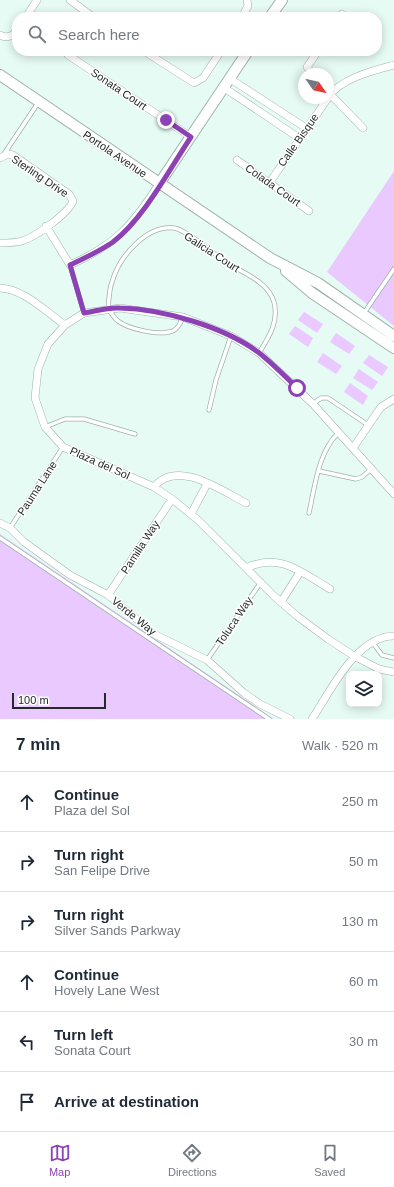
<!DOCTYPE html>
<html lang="en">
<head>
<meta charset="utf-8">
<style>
  body { margin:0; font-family:Helvetica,sans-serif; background:#f6f6f7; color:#1f2937 }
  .controls { position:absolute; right:12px; bottom:12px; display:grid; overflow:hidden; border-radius:8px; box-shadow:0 2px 10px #0003 }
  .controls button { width:36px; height:36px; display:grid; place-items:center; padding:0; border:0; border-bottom:1px solid #e0e1e3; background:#fff; color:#1f2937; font:20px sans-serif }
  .compass { position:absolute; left:298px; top:68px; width:36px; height:36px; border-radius:50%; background:#fff; box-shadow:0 2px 10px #0003; rotate:124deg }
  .scale { position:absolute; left:12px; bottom:10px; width:94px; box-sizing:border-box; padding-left:4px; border:2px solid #232b28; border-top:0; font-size:11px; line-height:14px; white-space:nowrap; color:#232b28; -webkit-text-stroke:3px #fff; paint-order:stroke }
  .stop { position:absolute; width:12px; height:12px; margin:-9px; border:3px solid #8c42b4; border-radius:50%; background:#fff }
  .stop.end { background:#8c42b4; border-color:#fff; box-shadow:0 1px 4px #0008 }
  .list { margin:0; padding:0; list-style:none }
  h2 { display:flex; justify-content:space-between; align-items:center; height:52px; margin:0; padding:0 16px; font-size:17px }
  h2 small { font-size:13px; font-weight:400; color:#747a83 }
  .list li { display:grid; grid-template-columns:26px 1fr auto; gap:12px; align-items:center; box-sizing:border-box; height:60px; padding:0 16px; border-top:1px solid #e0e1e3 }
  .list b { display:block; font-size:15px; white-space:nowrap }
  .list p { margin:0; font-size:13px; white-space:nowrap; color:#747a83 }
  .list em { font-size:13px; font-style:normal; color:#747a83 }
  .icon { flex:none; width:22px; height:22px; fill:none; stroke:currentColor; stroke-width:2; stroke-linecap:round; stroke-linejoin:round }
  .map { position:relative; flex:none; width:394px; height:719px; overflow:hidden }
  .search { position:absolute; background:#fff; box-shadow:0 2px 10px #0003; left:12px; right:12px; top:12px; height:44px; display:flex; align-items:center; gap:10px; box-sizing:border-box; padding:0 14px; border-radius:16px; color:#747a83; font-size:15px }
  .sheet { height:412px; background:#fff }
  nav { display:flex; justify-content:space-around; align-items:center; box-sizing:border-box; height:56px; border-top:1px solid #e0e1e3; background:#fff; font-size:11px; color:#747a83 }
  nav a { display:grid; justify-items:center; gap:2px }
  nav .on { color:#8c42b4 }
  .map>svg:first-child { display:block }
  .green { fill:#e9c9ff }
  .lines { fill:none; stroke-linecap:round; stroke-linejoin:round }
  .lane-casing { stroke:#9fb3ab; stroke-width:5 }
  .street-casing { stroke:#9fb3ab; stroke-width:8 }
  .secondary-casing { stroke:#9fb3ab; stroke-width:12 }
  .lane { stroke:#fff; stroke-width:3.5 }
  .street { stroke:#fff; stroke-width:7 }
  .secondary { stroke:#fff; stroke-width:10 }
  .route { stroke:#8c42b4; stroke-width:5 }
  .labels { text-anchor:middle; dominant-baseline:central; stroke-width:3; stroke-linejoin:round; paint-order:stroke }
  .street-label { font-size:11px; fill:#232b28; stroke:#fff }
</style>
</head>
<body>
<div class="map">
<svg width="394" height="719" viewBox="0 0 394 719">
  <rect width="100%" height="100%" fill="#e6fbf3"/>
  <!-- green -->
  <path class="green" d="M 394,171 L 394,326 L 327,272 Z
    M 304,312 L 323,324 L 317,333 L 298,320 Z
    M 295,326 L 313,338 L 308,347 L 289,334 Z
    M 336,333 L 355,346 L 349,354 L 330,342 Z
    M 323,353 L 342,366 L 336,374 L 317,362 Z
    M 369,355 L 388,367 L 382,376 L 363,363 Z
    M 359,369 L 378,382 L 372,390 L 353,378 Z
    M 350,383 L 368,396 L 363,405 L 344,392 Z
    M 0,534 L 274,719 L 0,719 Z"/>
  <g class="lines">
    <defs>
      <path id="lane" d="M 4,154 L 38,103
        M 70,265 L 84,313
        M 364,313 L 394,269
        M 183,317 C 180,324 177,331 169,332 C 157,335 128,329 118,321 C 114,318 111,312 108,309 C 109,300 109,290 112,282 C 119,257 146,225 174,228 C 186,229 217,257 229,264 C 245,274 268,282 274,302 C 279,322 269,337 259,353
        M 313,404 L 321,398 L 328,398 L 368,425
        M 209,410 L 216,380 L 231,336
        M 45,427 L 65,419 L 84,419 L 135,434
        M 319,471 L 356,479 L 362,477 L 371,469
        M 309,513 C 315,486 318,453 338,433
        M 10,528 L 63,447
        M 0,538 L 269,719
        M 373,643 L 382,655 L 394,658
        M 207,660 L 261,582"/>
      <path id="street" d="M 70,0 L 93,17
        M 26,17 L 37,0
        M 242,17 L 248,6 L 247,0
        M 340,17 L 342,14
        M 0,35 C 7,39 13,36 17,30
        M 144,51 L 194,83 L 203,78 L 221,51
        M 68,55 L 191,137
        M 312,74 L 307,67 L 318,51
        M 229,78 L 306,128
        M 223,87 L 299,138
        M 328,92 L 363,128
        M 328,97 C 342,78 372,71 394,65
        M 0,158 L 8,154 L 13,155 L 69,194 L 73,201 C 68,214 35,237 22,241 C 15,243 7,243 0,243
        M 237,160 L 309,211
        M 270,182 L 328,98
        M 46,226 L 70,265 C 115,245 133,225 159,184
        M 0,288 C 24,289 46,312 65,325
        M 353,448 L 381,407 L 394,399
        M 154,487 C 177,458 222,491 246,503
        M 394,494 L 313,404 L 259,353 L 231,336 L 183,317 L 120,308 L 84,313 L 65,325 L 48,344 L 38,369 L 35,398 L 45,427 L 63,447 L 154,487 L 172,499 L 198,520 L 274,596 L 297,616 L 328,639 L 354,656 L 379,669 L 394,672
        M 191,514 L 207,484
        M 0,523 L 10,528 L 24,542 L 70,575 L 108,595 L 154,634 L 207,660 L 244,693 L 260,704 L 290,719
        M 246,568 C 280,552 301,572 330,589
        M 108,595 L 172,499
        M 281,602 L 300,572
        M 312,719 C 330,692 356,636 394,636"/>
      <path id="secondary" d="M 270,17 L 282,0
        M 0,75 L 270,258 L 318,283 L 394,336
        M 159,184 L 248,51
        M 286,271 L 312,293 L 394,348"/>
    </defs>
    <!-- lane casing -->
    <use href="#lane" class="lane-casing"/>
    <!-- street casing -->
    <use href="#street" class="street-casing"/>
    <!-- secondary casing -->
    <use href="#secondary" class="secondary-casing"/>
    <!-- lane -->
    <use href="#lane" class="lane"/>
    <!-- street -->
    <use href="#street" class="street"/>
    <!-- secondary -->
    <use href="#secondary" class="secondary"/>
  </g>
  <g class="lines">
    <!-- route -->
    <path class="route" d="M 166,120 L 191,137 C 169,170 144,218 113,242 C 100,251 85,258 70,265 L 84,313 C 96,311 108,307 120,308 C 163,309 224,327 258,352 C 272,363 285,376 297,388"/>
  </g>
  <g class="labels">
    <!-- street labels -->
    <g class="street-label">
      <text transform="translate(119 89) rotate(34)">Sonata Court</text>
      <text transform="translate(298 140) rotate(-55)">Calle Bisque</text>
      <text transform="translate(115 154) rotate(34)">Portola Avenue</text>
      <text transform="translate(40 176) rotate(34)">Sterling Drive</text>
      <text transform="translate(273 185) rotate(35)">Colada Court</text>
      <text transform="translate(212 252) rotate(33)">Galicia Court</text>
      <text transform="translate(100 463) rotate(24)">Plaza del Sol</text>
      <text transform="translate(37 488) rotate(-57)">Pauma Lane</text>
      <text transform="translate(140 547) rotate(-57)">Pamilla Way</text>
      <text transform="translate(134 616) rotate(39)">Verde Way</text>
      <text transform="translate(234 621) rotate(-56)">Toluca Way</text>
    </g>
  </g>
</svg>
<div class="controls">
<button><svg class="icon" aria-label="layers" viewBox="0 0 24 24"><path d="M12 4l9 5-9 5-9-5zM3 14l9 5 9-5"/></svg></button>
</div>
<svg class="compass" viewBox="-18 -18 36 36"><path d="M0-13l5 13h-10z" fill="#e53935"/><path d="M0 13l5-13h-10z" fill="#747a83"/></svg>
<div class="scale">100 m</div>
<div class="stop" style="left:297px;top:388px"></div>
<div class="stop end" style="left:166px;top:120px"></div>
<div class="search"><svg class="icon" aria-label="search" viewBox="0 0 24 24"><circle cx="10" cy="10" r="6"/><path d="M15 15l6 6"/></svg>Search here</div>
</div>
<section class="sheet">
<h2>7 min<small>Walk · 520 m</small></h2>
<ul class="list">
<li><svg class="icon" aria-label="ahead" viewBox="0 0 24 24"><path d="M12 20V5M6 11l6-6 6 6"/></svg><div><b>Continue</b><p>Plaza del Sol</p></div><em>250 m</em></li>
<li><svg class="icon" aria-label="right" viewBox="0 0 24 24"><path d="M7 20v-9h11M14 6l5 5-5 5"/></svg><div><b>Turn right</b><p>San Felipe Drive</p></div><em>50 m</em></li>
<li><svg class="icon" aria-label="right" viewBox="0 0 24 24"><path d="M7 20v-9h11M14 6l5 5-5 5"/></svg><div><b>Turn right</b><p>Silver Sands Parkway</p></div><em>130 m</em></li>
<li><svg class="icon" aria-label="ahead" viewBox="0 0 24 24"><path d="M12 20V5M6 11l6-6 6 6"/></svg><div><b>Continue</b><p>Hovely Lane West</p></div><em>60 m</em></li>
<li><svg class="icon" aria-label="left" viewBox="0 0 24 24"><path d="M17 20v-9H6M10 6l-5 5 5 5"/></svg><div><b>Turn left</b><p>Sonata Court</p></div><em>30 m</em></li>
<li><svg class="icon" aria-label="arrive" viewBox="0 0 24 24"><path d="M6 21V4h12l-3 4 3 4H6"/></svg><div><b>Arrive at destination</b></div></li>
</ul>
</section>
<nav>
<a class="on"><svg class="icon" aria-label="map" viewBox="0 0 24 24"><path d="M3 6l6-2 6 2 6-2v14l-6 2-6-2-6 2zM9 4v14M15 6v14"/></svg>Map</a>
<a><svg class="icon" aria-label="directions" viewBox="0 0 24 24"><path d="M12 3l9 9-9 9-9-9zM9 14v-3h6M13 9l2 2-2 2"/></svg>Directions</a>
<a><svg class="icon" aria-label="saved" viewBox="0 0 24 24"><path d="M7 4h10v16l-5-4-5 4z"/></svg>Saved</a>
</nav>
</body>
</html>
